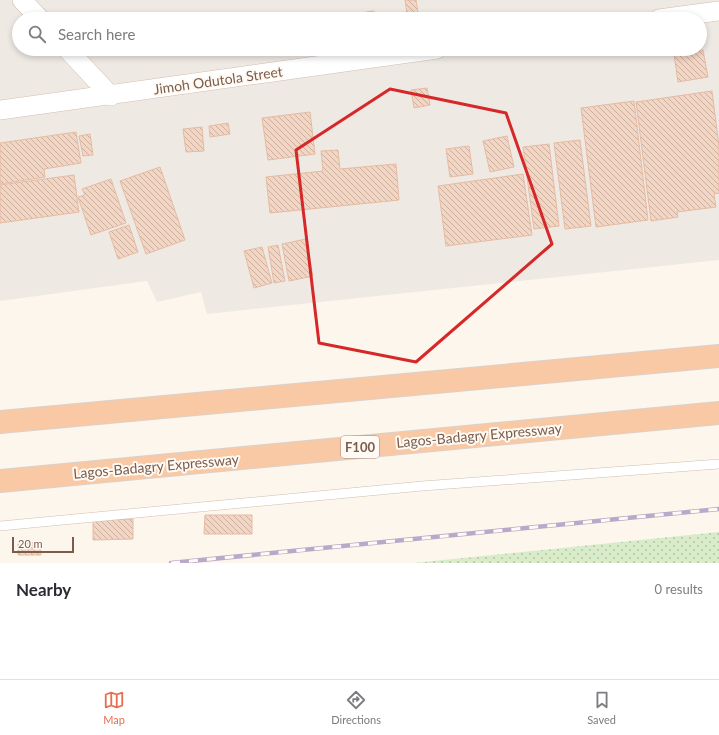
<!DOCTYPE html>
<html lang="en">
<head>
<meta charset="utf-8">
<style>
  body { margin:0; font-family:Lato,sans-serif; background:#f2f2f3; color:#2b2b33 }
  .scale { position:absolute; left:12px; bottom:10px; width:62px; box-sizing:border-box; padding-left:4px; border:2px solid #7a5c4d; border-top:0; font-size:11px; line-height:14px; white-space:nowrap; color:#7a5c4d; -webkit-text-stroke:3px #fffaf3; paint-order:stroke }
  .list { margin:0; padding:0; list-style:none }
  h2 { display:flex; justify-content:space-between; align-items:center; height:52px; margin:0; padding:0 16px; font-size:17px }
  h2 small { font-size:13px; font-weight:400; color:#7c7c81 }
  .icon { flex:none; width:22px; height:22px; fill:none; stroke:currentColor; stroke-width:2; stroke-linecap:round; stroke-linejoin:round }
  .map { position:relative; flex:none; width:719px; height:563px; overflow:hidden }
  .search { position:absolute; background:#fff; box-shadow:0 2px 6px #0003; left:12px; right:12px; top:12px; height:44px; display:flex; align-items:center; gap:10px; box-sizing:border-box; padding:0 14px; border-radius:22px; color:#7c7c81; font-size:15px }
  .sheet { height:116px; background:#fff }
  nav { display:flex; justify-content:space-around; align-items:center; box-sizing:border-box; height:56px; border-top:1px solid #e1e1e2; background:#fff; font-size:11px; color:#7c7c81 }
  nav a { display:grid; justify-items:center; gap:2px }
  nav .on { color:#e76f51 }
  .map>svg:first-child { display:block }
  .industrial { fill:#efe9e4; fill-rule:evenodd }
  .grass { fill:url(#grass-dots) }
  .building { fill:url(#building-back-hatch); stroke:#e6bba3 }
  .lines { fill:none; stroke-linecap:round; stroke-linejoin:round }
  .service-casing { stroke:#d1beb0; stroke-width:10 }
  .minor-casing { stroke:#d1beb0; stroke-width:20 }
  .trunk-casing { stroke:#dad1cd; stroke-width:24 }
  .service { stroke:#fff; stroke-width:9 }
  .minor { stroke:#fff; stroke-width:19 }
  .trunk { stroke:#f9c8a4; stroke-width:22 }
  .rail-casing { stroke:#b9a8c9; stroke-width:4.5 }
  .rail { stroke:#fffaf3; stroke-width:3; stroke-dasharray:9; stroke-linecap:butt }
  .marked { fill:none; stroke:#d62828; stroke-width:3; stroke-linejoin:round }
  .labels { text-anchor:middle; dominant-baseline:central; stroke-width:4; stroke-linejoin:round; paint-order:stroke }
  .shield { fill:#fffaf3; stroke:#a28b7f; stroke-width:1 }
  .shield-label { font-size:13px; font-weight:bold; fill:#7a5c4d }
  .street-label { font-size:14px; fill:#7a5c4d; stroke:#fffaf3 }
</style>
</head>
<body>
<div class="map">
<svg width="719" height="563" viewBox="0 0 719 563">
  <defs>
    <pattern id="grass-dots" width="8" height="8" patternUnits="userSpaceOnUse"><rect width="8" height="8" fill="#d8ecc9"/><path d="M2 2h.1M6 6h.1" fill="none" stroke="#b4c2a5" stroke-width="1.8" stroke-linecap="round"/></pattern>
    <pattern id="building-back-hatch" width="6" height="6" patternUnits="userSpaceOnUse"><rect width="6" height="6" fill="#f3d5c3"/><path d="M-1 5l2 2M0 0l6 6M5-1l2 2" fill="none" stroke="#cab0a1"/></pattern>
  </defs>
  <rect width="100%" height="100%" fill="#fdf6ec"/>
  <!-- industrial -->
  <path class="industrial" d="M 0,0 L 719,0 L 719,260 L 207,314 L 201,292 L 157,302 L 147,281 L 0,301 ZM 19,19 L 700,19 L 700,49 L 19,49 Z"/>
  <!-- grass -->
  <path class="grass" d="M 719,532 L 719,563 L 414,563 Z"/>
  <!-- building -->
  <path class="building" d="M 405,0 L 416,0 L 419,19 L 408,19 Z
    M 374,11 L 375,19 L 367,19 L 366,12 Z
    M 703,50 L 708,77 L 678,82 L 674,54 Z
    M 427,88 L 430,105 L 414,108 L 411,90 Z
    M 712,91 L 719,146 L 719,193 L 714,194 L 716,207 L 677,212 L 678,217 L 651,221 L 636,102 Z
    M 634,101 L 648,220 L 596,227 L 581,108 Z
    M 310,112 L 315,154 L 268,160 L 262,118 Z
    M 228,123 L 230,134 L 210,137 L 209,126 Z
    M 202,127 L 204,151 L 186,152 L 183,129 Z
    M 76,132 L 81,163 L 44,169 L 45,177 L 0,184 L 0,143 Z
    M 90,134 L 93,155 L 83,156 L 79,136 Z
    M 507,136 L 514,167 L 490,172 L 483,141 Z
    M 580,140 L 591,226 L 565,229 L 554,143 Z
    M 549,144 L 559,226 L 534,229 L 523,147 Z
    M 469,146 L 473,174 L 450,177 L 446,149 Z
    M 338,150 L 340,169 L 396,164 L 399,200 L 270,213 L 266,177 L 323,171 L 321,151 Z
    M 160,167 L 185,240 L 146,254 L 120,181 Z
    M 523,174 L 532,235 L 446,246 L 438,186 Z
    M 74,175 L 79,212 L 0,223 L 0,185 Z
    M 111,179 L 126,223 L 91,235 L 78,197 L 85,195 L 82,189 Z
    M 129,225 L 138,252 L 118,259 L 109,232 Z
    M 306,239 L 313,276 L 289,281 L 282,244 Z
    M 278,245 L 285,281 L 274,283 L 268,247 Z
    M 262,247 L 272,283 L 254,288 L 244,251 Z
    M 205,515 L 252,515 L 252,534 L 204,534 Z
    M 133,519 L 133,539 L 93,540 L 93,520 Z
    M 40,542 L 41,555 L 18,555 L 18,543 Z"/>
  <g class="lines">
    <defs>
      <path id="service" d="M 0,526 L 422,486 L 719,464"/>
      <path id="minor" d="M 22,0 L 40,19
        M 659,19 L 719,11
        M 67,49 L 111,96
        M 0,110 L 437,49"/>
      <path id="trunk" d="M 0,422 L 719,356
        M 0,481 L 719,413"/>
    </defs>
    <!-- service casing -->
    <use href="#service" class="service-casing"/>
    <!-- minor casing -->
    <use href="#minor" class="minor-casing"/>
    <!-- trunk casing -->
    <use href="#trunk" class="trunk-casing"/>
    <!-- service -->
    <use href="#service" class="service"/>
    <!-- minor -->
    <use href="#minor" class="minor"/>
    <!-- trunk -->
    <use href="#trunk" class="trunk"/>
    <defs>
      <path id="rail" d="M 171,563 L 719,509"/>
    </defs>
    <!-- rail casing -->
    <use href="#rail" class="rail-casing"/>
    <!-- rail -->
    <use href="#rail" class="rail"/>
  </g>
  <!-- marked area -->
  <path class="marked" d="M 390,89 L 506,113 L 552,244 L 416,362 L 319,343 L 296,150 Z"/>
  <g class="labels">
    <!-- shield labels -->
    <rect class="shield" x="341" y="436" width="38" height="22" rx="3"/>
    <g class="shield-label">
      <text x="360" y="447">F100</text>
    </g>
    <!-- street labels -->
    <g class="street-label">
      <text transform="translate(218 80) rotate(-8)">Jimoh Odutola Street</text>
      <text transform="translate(479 435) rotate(-5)">Lagos-Badagry Expressway</text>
      <text transform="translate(156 466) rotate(-5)">Lagos-Badagry Expressway</text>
    </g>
  </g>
</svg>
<div class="scale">20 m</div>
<div class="search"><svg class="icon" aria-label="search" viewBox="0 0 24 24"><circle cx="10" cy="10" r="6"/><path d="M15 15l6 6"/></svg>Search here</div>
</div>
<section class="sheet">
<h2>Nearby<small>0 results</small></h2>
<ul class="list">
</ul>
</section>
<nav>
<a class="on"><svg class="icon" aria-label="map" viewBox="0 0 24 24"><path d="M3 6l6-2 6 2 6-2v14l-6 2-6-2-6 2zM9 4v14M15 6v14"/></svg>Map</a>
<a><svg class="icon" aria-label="directions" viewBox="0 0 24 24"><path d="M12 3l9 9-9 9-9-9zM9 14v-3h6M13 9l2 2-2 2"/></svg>Directions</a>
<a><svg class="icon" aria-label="saved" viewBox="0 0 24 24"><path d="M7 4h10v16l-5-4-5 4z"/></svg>Saved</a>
</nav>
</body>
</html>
